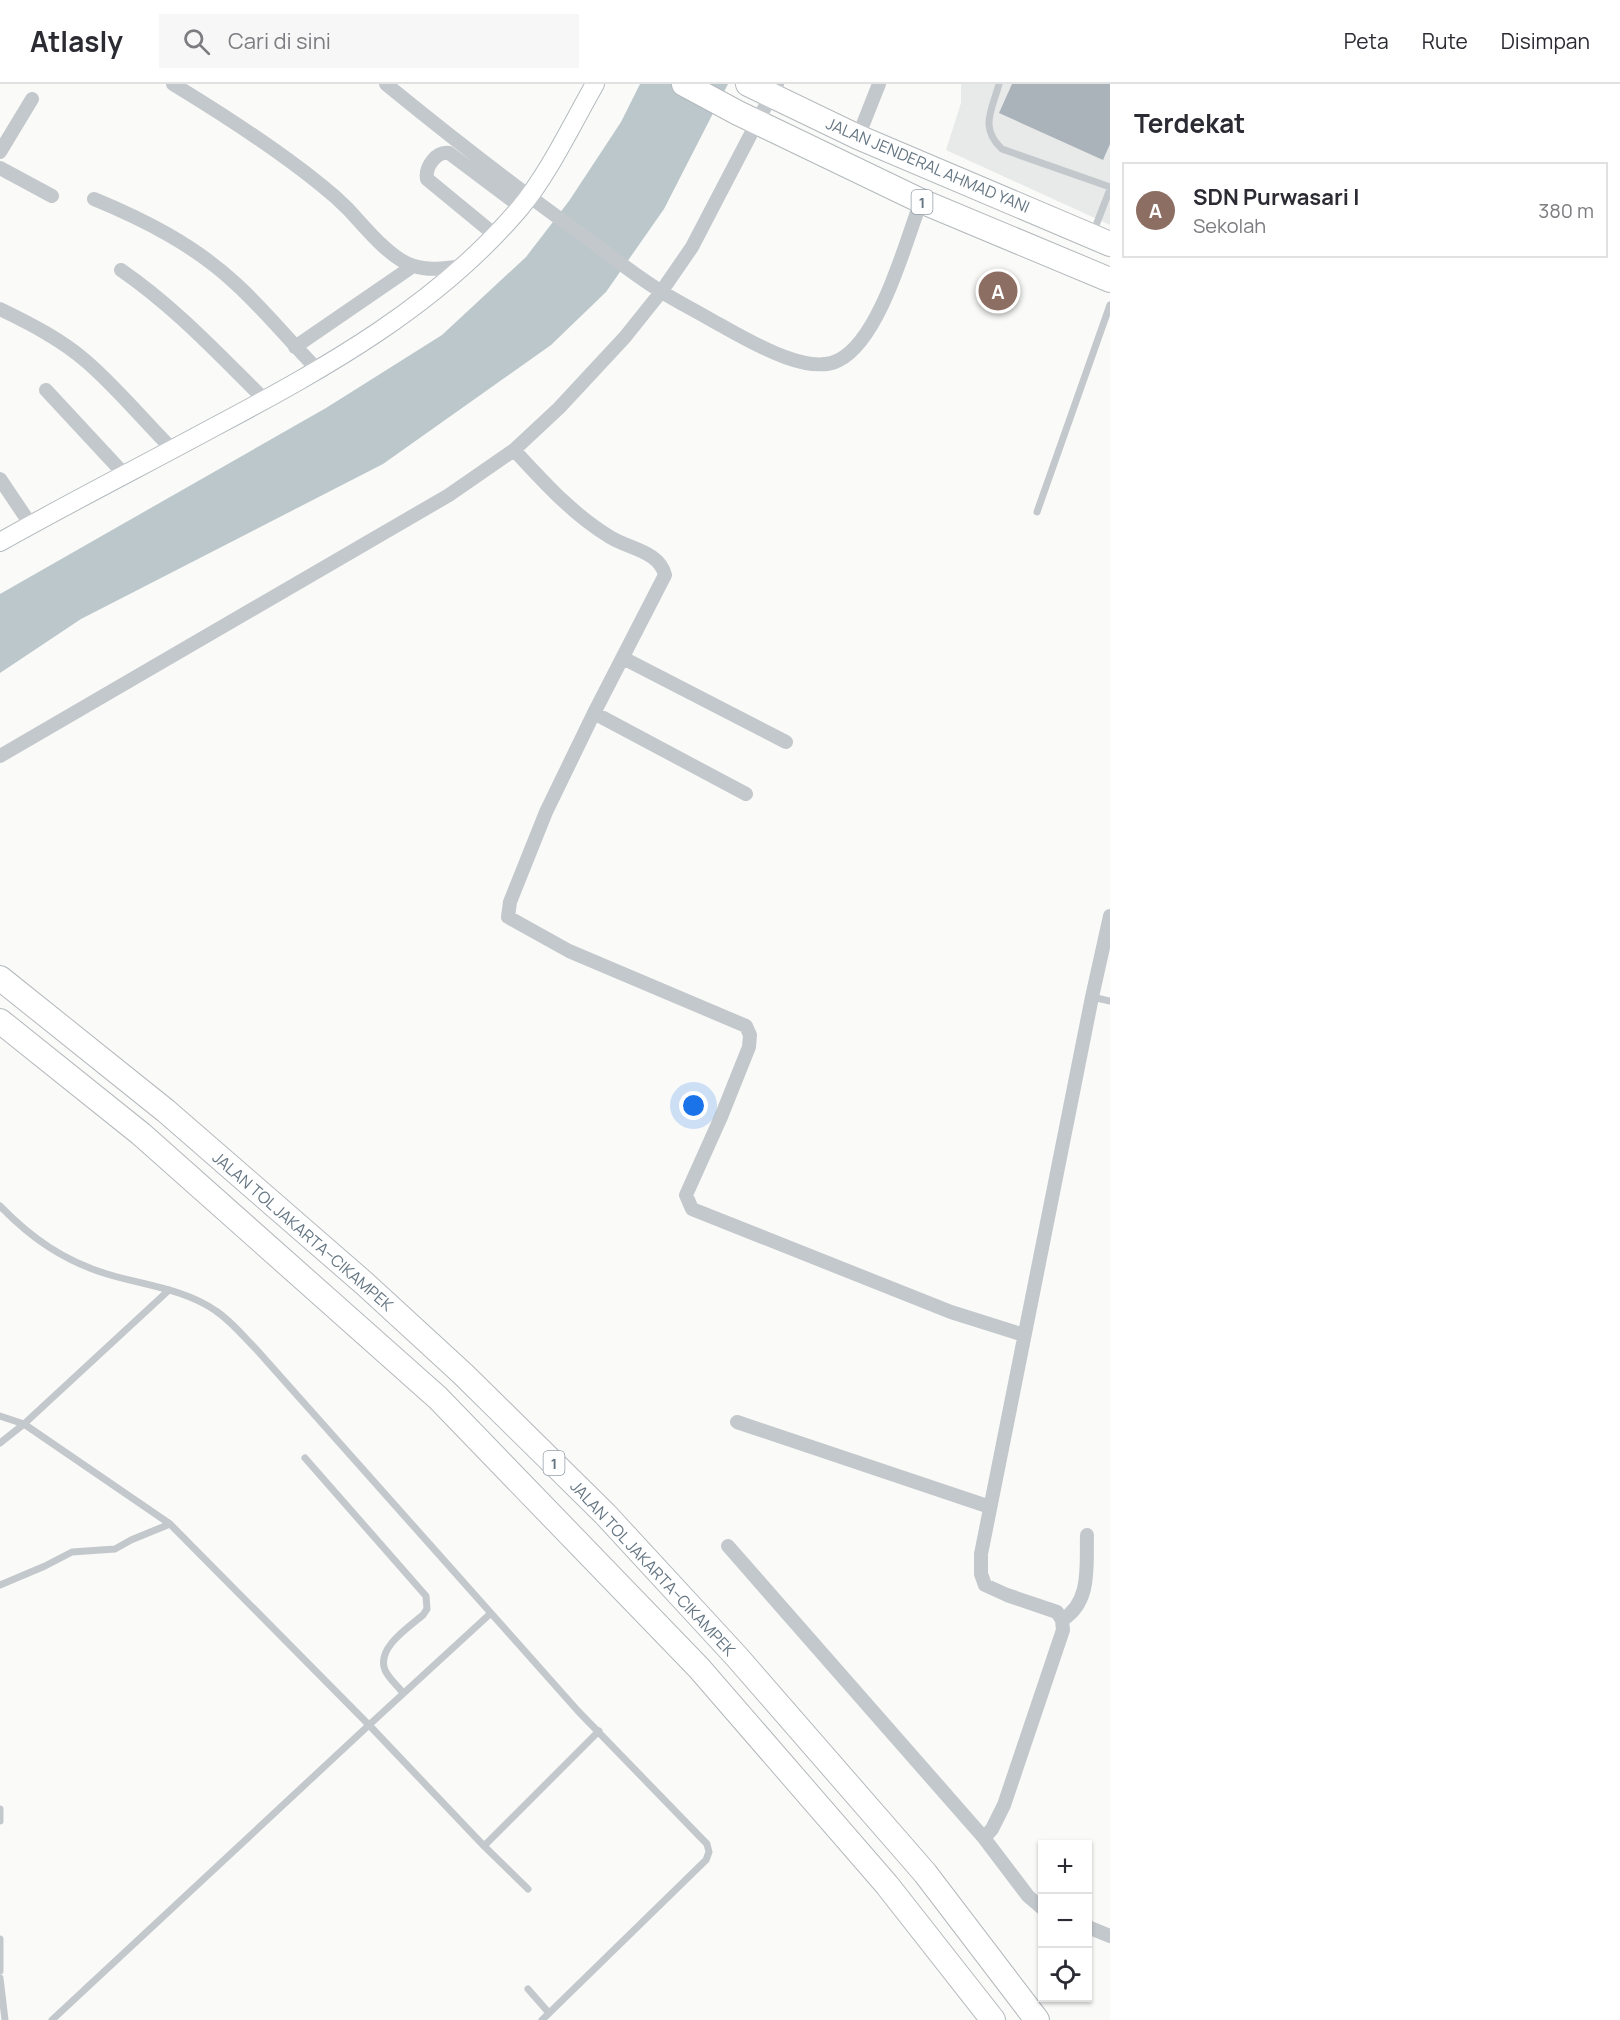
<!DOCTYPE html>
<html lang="id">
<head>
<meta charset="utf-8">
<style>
  body { margin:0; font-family:Manrope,sans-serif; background:#f7f7f7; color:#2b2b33 }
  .controls { position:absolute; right:18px; bottom:18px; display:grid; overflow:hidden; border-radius:0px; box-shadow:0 2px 4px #0004 }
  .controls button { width:54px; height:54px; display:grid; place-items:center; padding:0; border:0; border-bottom:2px solid #e1e1e2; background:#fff; color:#2b2b33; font:30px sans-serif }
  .you { position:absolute; left:694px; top:1022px; width:21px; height:21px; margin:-15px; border:4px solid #fff; border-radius:50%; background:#1a73e8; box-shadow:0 0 0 9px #1a73e833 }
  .badge { display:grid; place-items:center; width:39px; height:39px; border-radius:50%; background:#e4572e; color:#fff; font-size:20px; font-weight:700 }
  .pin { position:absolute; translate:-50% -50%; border:3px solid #fff; box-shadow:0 2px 6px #0006 }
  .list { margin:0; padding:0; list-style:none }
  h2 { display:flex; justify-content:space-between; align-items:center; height:78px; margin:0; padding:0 24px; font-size:26px }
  h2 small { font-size:20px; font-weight:400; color:#7c7c81 }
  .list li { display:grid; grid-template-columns:39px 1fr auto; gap:18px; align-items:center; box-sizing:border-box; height:96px; margin:0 12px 12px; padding:0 12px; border:2px solid #e1e1e2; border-radius:0px }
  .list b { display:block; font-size:22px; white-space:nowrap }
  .list p { margin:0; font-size:20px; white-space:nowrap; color:#7c7c81 }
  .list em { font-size:20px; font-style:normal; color:#7c7c81 }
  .icon { flex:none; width:33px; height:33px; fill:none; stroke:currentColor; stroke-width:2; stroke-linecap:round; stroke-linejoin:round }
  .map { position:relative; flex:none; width:1110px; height:1936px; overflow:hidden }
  header { display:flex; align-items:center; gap:36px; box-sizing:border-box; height:84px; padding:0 30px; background:#fff; border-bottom:2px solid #e1e1e2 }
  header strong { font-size:28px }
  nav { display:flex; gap:33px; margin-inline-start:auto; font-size:21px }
  .search { width:420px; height:54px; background:#f7f7f7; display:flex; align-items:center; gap:15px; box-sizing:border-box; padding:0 21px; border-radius:0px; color:#7c7c81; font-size:22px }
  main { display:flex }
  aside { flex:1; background:#fff }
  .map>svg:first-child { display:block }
  .built { fill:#e8e9e9 }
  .water { fill:#bbc7cb }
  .building { fill:#aab3b9 }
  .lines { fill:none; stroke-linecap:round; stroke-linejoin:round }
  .secondary-casing { stroke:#b3babf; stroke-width:20 }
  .highway-casing { stroke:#b4b9bd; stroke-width:26 }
  .lane { stroke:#c3c8cc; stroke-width:7 }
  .street { stroke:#c3c8cc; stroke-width:14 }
  .secondary { stroke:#fff; stroke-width:18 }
  .highway { stroke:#fff; stroke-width:24 }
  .labels { text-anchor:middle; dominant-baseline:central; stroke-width:6; stroke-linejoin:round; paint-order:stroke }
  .shield { fill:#fff; stroke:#939fa8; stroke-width:1.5 }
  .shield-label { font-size:15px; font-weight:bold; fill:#657683 }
  .street-label { font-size:16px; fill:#657683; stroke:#fff }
</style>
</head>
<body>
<header>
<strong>Atlasly</strong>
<div class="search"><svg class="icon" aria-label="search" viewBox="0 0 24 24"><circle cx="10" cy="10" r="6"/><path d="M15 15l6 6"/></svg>Cari di sini</div>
<nav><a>Peta</a><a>Rute</a><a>Disimpan</a></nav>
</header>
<main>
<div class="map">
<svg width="1110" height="1936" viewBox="0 0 1110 1936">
  <rect width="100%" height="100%" fill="#fafaf8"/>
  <!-- built -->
  <path class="built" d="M 961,0 L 1110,0 L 1110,141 L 946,66 L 961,19 Z"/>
  <!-- water -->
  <path class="water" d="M 640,0 L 728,0 L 664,125 L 606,208 L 551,261 L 383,380 L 81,535 L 0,589 L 0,510 L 326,324 L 442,251 L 526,173 L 569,117 L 621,38 Z"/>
  <!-- building -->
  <path class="building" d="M 1012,0 L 1110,0 L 1110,60 L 1103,76 L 999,29 Z"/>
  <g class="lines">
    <defs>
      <path id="secondary" d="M 0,458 C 71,418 144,381 216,342 C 327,283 437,222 520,124 C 549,89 572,40 595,0"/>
      <path id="highway" d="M 684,0 L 738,29 L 921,117 L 1110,196
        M 748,0 L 858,53 L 1110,160
        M 0,894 L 166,1027 L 365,1200 L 463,1290 L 605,1430 L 737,1573 L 925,1789 L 1037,1936
        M 0,937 L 141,1050 L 438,1314 L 699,1584 L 887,1801 L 993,1936"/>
    </defs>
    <!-- secondary casing -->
    <use href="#secondary" class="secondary-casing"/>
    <!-- highway casing -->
    <use href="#highway" class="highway-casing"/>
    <!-- lane -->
    <path class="lane" d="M 999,0 C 992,26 979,44 1002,65 L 1110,103
      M 1093,149 L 1110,105
      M 1037,428 L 1110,221
      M 1092,913 L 1110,917
      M 0,1122 C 31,1154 64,1177 107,1190 C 143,1201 185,1205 216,1227 C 231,1237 243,1252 256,1265 L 578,1627 L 707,1760 L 709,1768 L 706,1776 L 542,1936
      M 0,1332 L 24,1340 L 170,1440 L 369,1641 L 52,1936
      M 0,1359 L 24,1340 L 169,1206
      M 305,1374 L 426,1512 L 427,1525 L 423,1531 C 409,1543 376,1564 385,1586 C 388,1594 398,1602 403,1609
      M 0,1501 L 45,1482 L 72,1468 L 115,1465 L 131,1456 L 170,1440
      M 491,1529 L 369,1641 L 484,1762 L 528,1805
      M 0,1725 L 0,1737
      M 484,1762 L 599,1647
      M 0,1855 L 0,1887
      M 0,1894 L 5,1936
      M 528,1905 L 549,1929"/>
    <!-- street -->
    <path class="street" d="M 173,0 C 224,31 274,63 321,101 C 330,108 340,117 348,125 C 364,142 391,176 414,182 C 429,187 448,184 464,182
      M 386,0 C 452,54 519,106 588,155 C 612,173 636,192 662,208 C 678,218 696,227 713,237 C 742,252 806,294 839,276 C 880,255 905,160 921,117
      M 858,53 L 879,0
      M 0,68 L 32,15
      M 0,84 L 52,112
      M 94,115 C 145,136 194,161 235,199 C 265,226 290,258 318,286
      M 495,151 L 427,95 C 425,83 436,67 449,69 L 521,123
      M 121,186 C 176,224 218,270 265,316
      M 0,225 C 31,240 62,256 87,278 C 118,305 144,337 172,365
      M 295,263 L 413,182
      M 46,306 L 124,390
      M 514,366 C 544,398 572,430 610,453 C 629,465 659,467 665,491 L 594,629 L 546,728 L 510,818 L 508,833 L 569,867 L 746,942 L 750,951 L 749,963 L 721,1033 L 686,1111 L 692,1125 L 951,1228 L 1024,1251
      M 0,395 L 31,441
      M 623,574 L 786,658
      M 594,629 L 746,710
      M 0,672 L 449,411 L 514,366 L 559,324 L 625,253 L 661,208 L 692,163 L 777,0
      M 737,1338 L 990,1423
      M 728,1462 L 984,1754
      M 1062,1536 C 1092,1518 1086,1481 1087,1451
      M 1042,1824 L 1028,1812 L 984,1754 L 992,1745 L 1004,1721 L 1063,1546 L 1062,1536 L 1057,1528 L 1007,1511 L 985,1501 L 981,1490 L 981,1470 L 1092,913 L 1110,832
      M 1088,1843 L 1110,1852"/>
    <!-- secondary -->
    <use href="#secondary" class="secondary"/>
    <!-- highway -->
    <use href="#highway" class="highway"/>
  </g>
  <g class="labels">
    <!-- shield labels -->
    <g class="shield">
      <rect x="911.5" y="106" width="21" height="24" rx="4.5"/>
      <rect x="543.5" y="1367" width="21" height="24" rx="4.5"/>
    </g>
    <g class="shield-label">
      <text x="922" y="118">1</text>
      <text x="554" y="1379">1</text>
    </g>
    <!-- street labels -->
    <g class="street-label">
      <text transform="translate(928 81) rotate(23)">JALAN JENDERAL AHMAD YANI</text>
      <text transform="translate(303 1147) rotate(41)">JALAN TOL JAKARTA–CIKAMPEK</text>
      <text transform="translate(653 1484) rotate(47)">JALAN TOL JAKARTA–CIKAMPEK</text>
    </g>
  </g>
</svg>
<div class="controls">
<button>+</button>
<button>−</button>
<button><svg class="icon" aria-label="locate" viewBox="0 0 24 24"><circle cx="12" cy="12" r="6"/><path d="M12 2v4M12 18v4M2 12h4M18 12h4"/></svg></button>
</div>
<div class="you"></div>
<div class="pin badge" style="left:998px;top:207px;background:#8d6e63">A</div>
</div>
<aside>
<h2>Terdekat<small></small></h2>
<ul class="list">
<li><span class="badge" style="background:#8d6e63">A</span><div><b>SDN Purwasari I</b><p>Sekolah</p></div><em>380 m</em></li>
</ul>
</aside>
</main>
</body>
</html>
